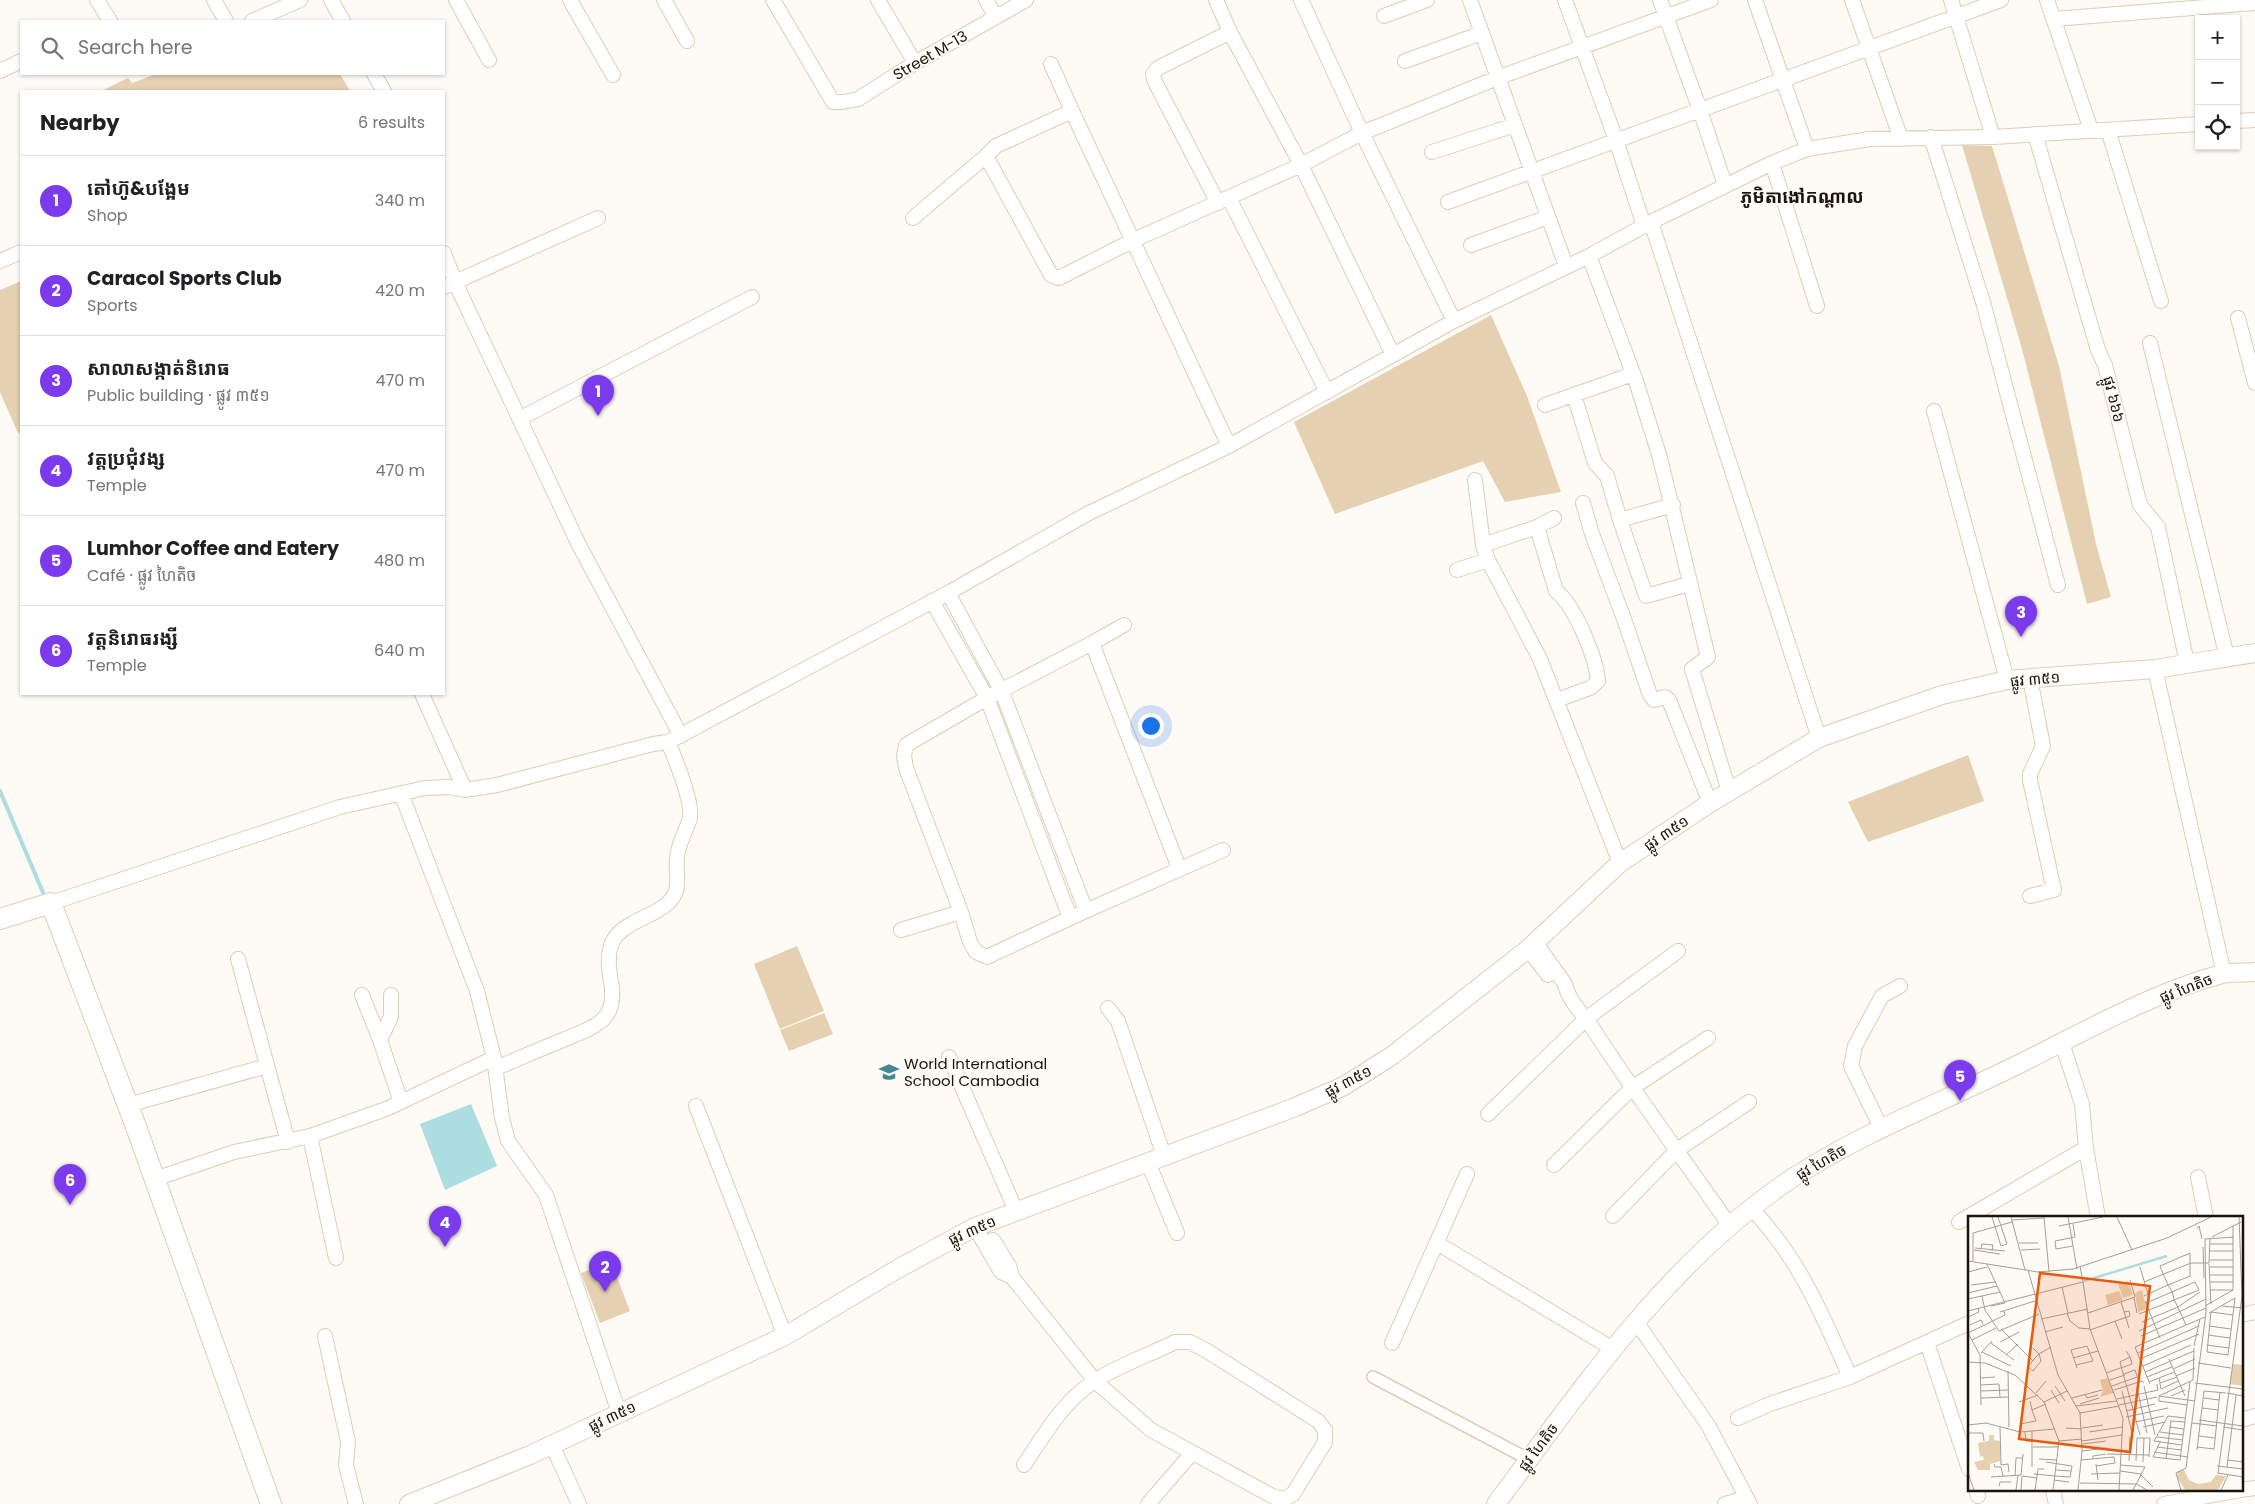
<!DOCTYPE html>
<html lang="en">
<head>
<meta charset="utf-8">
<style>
  body { margin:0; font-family:Poppins,"Noto Sans Khmer",sans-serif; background:#f6f6f6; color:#202124 }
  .controls { position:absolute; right:15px; top:15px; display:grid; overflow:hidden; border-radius:0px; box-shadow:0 1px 4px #0004 }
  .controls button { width:45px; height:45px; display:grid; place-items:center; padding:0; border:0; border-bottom:1px solid #e0e0e0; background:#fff; color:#202124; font:25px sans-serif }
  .you { position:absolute; left:1150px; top:725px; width:18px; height:18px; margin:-12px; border:4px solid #fff; border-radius:50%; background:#1a73e8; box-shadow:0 0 0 8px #1a73e833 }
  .badge { display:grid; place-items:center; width:32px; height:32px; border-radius:50%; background:#7c3aed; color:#fff; font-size:16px; font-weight:700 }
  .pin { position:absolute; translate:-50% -41px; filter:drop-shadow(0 1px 2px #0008) }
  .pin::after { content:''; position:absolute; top:26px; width:18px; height:15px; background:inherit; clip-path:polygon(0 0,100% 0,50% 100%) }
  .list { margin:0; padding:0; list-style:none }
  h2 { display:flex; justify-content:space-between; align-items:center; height:65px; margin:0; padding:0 20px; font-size:21px }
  h2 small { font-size:16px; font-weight:400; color:#757577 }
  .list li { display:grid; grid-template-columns:32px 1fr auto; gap:15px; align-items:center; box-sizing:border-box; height:90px; padding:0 20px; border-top:1px solid #e0e0e0 }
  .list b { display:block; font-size:19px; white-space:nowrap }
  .list p { margin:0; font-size:16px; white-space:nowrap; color:#757577 }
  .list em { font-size:16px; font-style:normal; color:#757577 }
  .icon { flex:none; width:28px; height:28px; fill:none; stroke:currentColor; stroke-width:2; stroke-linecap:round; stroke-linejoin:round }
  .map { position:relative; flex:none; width:2255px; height:1504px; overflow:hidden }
  .search { position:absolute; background:#fff; box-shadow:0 1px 4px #0004; left:20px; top:20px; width:425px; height:55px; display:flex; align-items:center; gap:12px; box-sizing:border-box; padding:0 18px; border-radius:0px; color:#757577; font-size:19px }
  .panel { position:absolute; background:#fff; box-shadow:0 1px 4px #0004; left:20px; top:90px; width:425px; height:605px; border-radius:0px }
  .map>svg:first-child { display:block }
  .green { fill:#e5d0b1 }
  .water { fill:#abdde1 }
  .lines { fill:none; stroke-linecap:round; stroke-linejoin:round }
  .stream { stroke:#abdde1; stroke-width:4 }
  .pedestrian-casing { stroke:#dfcdb4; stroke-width:14 }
  .minor-casing { stroke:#dfcdb4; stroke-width:16 }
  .tertiary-casing { stroke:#dfcdb4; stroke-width:20 }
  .secondary-casing { stroke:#dfcdb4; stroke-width:22 }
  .pedestrian { stroke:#fff; stroke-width:11 }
  .minor { stroke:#fff; stroke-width:14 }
  .tertiary { stroke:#fff; stroke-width:18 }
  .secondary { stroke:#fff; stroke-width:20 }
  .labels { text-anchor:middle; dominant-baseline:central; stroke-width:4; stroke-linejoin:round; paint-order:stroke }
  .street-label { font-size:15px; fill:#1a140b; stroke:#fefaf5 }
  .poi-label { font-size:15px; fill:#1a140b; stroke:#fefaf5; text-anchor:start }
  .quarter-label { font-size:18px; font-weight:bold; fill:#1a140b; stroke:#fefaf5 }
  .inset-river { fill:none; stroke:#abdde1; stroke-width:2.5 }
  .inset-road { fill:none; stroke:#a39e97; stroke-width:1 }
  .view { fill:#e8590c; fill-opacity:0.15; stroke:#e8590c; stroke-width:2.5 }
  .inset-edge { fill:none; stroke:#1a140b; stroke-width:2.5 }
</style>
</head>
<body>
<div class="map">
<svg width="2255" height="1504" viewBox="0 0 2255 1504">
  <rect width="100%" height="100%" fill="#fefaf5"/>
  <!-- green -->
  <path class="green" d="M 156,74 L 340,74 L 350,91 L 101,91 L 128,78 L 132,83 Z
    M 1962,145 L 1992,146 L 2059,366 L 2096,544 L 2111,597 L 2087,604 L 2022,349 Z
    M 21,281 L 21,432 L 18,433 L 0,392 L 0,290 Z
    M 1491,315 L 1527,396 L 1561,492 L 1505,502 L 1483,461 L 1335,514 L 1294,422 Z
    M 1968,755 L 1984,801 L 1868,842 L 1848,802 Z
    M 797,946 L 824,1011 L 780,1029 L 754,964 Z
    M 824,1013 L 833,1034 L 789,1051 L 780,1030 Z
    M 611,1262 L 630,1311 L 600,1323 L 581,1273 Z"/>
  <!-- water -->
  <path class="water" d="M 471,1104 L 497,1166 L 445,1190 L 420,1124 Z"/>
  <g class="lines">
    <!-- stream -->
    <path class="stream" d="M 0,791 L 44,895"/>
    <defs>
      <path id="pedestrian" d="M 1373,1377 L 1528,1459"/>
      <path id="minor" d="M 97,0 L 110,21
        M 214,0 L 226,21
        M 331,0 L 343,21
        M 456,0 L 489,60
        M 570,0 L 613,75
        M 664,0 L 687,41
        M 773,0 L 833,102 L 843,102 L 858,99 L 915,63 L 1026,0
        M 878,0 L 915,63
        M 986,0 L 996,17
        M 1216,0 L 1230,32 L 1301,165 L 1393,355
        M 1301,0 L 1362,133 L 1454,321
        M 1470,0 L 1566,266
        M 1565,0 L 1616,140 L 1644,226
        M 1660,0 L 1700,110 L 1725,185
        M 1755,0 L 1807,149
        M 1852,0 L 1901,139
        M 1951,0 L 1993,137
        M 2047,0 L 2091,130
        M 1384,16 L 1427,0
        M 2054,19 L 2255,3
        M 252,21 L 300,0
        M 1405,61 L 1482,33
        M 1051,64 L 1072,111
        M 0,71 L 21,61
        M 374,74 L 384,91
        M 2236,121 L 2255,120
        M 2108,130 L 2161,301
        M 2035,134 L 2098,350 L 2105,365 L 2140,505 L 2158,527 L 2187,663
        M 1931,137 L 1983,302 L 2058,585
        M 1432,152 L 1515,125
        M 986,156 L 996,146 L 1072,111 L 1229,446
        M 1772,163 L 1817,306
        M 1229,198 L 1327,392
        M 1448,202 L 2001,0
        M 1218,203 L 1154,80 L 1153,74 L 1158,68 L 1230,32
        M 913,218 L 986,156 L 1051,275 L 1059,278 L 1134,240 L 1301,165 L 1362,133 L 1497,78 L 1711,0
        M 1651,222 L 1819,738
        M 1471,245 L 1548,217
        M 444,253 L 455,282 L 578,543 L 681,736
        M 1589,256 L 1636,381 L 1660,458 L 1708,657 L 1692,669 L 1729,791
        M 0,261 L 21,252
        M 444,287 L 598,218
        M 2238,318 L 2255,383
        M 2150,343 L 2227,657
        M 1574,395 L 1595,463 L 1607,476 L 1620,520 L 1673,505
        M 1545,405 L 1633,374
        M 1934,411 L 2007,680
        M 521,418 L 752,297
        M 1475,480 L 1483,545 L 1488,560 L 1540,659 L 1620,863
        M 1583,503 L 1592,534 L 1624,619 L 1650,695 L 1654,700 L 1665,697 L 1669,700 L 1710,803
        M 1620,520 L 1646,596 L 1689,584
        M 1537,527 L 1556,591 C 1575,606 1596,657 1598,681 L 1590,688 L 1557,700
        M 1483,545 L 1537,527 L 1554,518
        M 1457,570 L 1488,560
        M 948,593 L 1002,692 L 1086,911
        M 932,601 L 987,698 L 1070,918
        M 1092,643 L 1124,625
        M 2155,669 L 2224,974
        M 2030,678 L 2043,746 L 2030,774 L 2030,780 L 2054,890 L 2030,896
        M 422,694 L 465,790
        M 401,793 L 477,991 L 494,1058 L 502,1118 L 508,1141 L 546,1195 L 619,1413
        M 1179,868 L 1092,643 L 987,698 L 906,745 L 904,756 L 906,768 L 961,912 L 970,942 L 976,952 L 987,957 L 1070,918 L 1223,850
        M 51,903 L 340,807 L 425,788 L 449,787 L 465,790 L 497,785 L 653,744 L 668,742 L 948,593 L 1087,514 L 1229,446 L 1454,321 L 1589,256 L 1651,222 L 1772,163 L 1807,149 L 1870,139 L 1993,137 L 2199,124
        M 901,930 L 961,912
        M 1535,942 L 1565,984 C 1568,1001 1586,1017 1595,1032 C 1638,1098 1685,1161 1730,1226
        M 1528,949 L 1548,975
        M 238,959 L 288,1142
        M 362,995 L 380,1040
        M 391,995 L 391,1017 L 380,1040 L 401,1102
        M 1108,1008 L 1118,1021 L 1164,1156
        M 2062,1043 L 2082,1104 L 2086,1148 L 2098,1218
        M 949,1057 L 1016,1211
        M 496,1068 C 518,1059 540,1049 563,1040 C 575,1035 590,1030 600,1022 C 611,1014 613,1000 612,988 C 609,972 605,950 616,936 C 630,920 652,917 667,904 C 683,890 675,875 677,858 C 678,843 686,832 690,818 C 693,802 675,758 668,742
        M 128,1105 L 267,1066
        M 696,1106 L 785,1336
        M 1488,1114 L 1587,1018 L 1678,951
        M 1881,1128 L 1851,1066 L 1855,1046 L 1882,996 L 1900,986
        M 310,1136 L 336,1258
        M 1148,1162 L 1177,1233
        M 1554,1165 L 1632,1088 L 1708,1038
        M 2198,1177 L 2206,1218
        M 155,1179 L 234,1152 L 310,1136 L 386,1109 L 494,1058
        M 1613,1216 L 1677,1150 L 1749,1102
        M 1959,1222 L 2086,1148
        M 975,1227 L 1001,1272 L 1012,1277 L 1095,1381 L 1151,1430 L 1274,1497 L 1285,1499 L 1293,1494 L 1325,1442 L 1325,1430 L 1318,1421 L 1207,1351 L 1190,1342 L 1175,1342 C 1149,1355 1120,1365 1096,1380 C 1064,1400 1044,1435 1024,1465
        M 993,1240 L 1009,1266 L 1012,1277
        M 1437,1243 L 1613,1349
        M 2241,1315 L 2255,1312
        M 1637,1323 L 1708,1425 L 1750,1504
        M 325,1336 L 348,1442 L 346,1465 L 356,1504
        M 1392,1343 L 1467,1174
        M 1927,1343 L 1969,1469
        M 1850,1377 L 1969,1323
        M 1738,1418 L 1770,1404 L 1850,1377 C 1822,1314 1800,1260 1752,1209
        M 2241,1420 L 2255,1416
        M 552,1445 L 579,1504
        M 1976,1490 L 1978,1496
        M 2053,1490 L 2056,1504
        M 2241,1490 L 2255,1488
        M 1148,1504 L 1192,1453
        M 1725,1504 L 1747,1498
        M 2164,1504 L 2240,1490"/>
      <path id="tertiary" d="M 409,1504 L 530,1455 L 785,1336 L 901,1267 L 975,1227 L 1293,1108 L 1344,1086 L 1393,1055 L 1528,949 L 1620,863 L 1710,803 L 1819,738 L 1942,695 L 2007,680 L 2155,669 L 2255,653
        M 1496,1504 C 1583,1387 1670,1259 1794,1177 C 1868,1129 1951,1099 2029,1059 C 2091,1028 2155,992 2222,974 C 2232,972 2244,973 2255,972"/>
      <path id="secondary" d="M 0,919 L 51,903 L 135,1124 L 271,1504"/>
    </defs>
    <!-- pedestrian casing -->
    <use href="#pedestrian" class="pedestrian-casing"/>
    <!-- minor casing -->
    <use href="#minor" class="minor-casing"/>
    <!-- tertiary casing -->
    <use href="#tertiary" class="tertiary-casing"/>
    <!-- secondary casing -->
    <use href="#secondary" class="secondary-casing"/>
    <!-- pedestrian -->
    <use href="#pedestrian" class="pedestrian"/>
    <!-- minor -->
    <use href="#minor" class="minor"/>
    <!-- tertiary -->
    <use href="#tertiary" class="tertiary"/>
    <!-- secondary -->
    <use href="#secondary" class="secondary"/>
  </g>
  <!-- icons -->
  <defs>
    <symbol id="school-bare" viewBox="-9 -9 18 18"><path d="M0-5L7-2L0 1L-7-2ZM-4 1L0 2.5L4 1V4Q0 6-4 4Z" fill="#41898f" stroke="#fefaf5" stroke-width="2.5" paint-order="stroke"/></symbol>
  </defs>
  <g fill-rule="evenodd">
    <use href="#school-bare" x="875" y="1058" width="28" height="28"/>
  </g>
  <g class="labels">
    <!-- street labels -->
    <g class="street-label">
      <text transform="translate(930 55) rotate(-30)">Street M-13</text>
      <text transform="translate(2114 399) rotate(76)">ផ្លូវ ៦៦៦</text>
      <text transform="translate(2035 679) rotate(-5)">ផ្លូវ ៣៥១</text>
      <text transform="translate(1666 833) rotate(-34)">ផ្លូវ ៣៥១</text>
      <text transform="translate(2186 988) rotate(-21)">ផ្លូវ ហៃតិច</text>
      <text transform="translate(1348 1081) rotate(-28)">ផ្លូវ ៣៥១</text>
      <text transform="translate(1821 1162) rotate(-30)">ផ្លូវ ហៃតិច</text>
      <text transform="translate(972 1230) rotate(-24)">ផ្លូវ ៣៥១</text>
      <text transform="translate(612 1416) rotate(-25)">ផ្លូវ ៣៥១</text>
      <text transform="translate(1538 1447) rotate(-53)">ផ្លូវ ហៃតិច</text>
    </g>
    <!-- poi labels -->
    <g class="poi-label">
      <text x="904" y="1063">World International<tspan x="904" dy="17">School Cambodia</tspan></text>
    </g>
    <!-- quarter labels -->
    <g class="quarter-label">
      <text x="1802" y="196">ភូមិតាងៅកណ្តាល</text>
    </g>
  </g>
  <!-- overview -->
  <g transform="translate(1968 1216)">
    <rect width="275" height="275" fill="#fefaf5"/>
    <path d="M 160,65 L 165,79 L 155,82 L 150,68 ZM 174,74 L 178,93 L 170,96 L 167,77 ZM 151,75 L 155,84 L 140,89 L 137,79 ZM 265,148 L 275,149 L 275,170 L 262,168 ZM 140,162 L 146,177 L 132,181 L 135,175 L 132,164 ZM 21,219 L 26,219 L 26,224 L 32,225 L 32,245 L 22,248 L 22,254 L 10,254 L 6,246 L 16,244 L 15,240 L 12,241 L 10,227 L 21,225 ZM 216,254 L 221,264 L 230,268 L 243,266 L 248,259 L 258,260 L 250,274 L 217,274 L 209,261 L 210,255 Z" fill="#e5d0b1"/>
    <path class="inset-river" d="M 116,65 L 199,40"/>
    <path class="inset-road" d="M 24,1 L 33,30 L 39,28 L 30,1M 43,1 L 57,54M 76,1 L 81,56M 100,1 L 109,53M 149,1 L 164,34M 271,1 L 274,80 L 250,257 L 275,261M 44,4 L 76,2M 105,8 L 107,21 L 87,25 L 88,33 L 105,30M 91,10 L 135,1M 229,13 L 231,10 L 234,23M 244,21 L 273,6M 237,23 L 266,21M 51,27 L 70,27M 242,28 L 265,28M 235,31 L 236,62M 7,32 L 37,35M 13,32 L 14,28 L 25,29 L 24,35M 6,34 L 32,38M 53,34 L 72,33M 242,35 L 265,35M 242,44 L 265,44M 0,45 L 70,56 L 105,53 L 199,22 L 243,1M 5,45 L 5,17 L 44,6M 241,47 L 242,22M 19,48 L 37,87 L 23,90M 241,48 L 243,88M 172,51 L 180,78M 242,51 L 265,51M 60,54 L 90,159 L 112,197 L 114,235 L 110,274M 0,56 L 19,51M 242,59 L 265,59M 115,66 L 122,113 L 155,202 L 151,274M 176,66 L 223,47 L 241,47M 242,66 L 265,66M 3,69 L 27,66M 94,71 L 100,97M 242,74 L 265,74M 0,77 L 29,70M 14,80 L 17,94 L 31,115 L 71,98M 176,80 L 180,78 L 200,69 L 222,60 L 222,37 L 192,50 L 196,60 L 200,69 L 204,76 L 206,83 L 218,109M 166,82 L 169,97M 0,83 L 32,76M 177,85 L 192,122M 153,86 L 161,112M 178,87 L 227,66 L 231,74M 237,90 L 265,74 L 265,10M 254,90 L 275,92M 0,95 L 115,66 L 112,50M 32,96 L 67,85M 243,96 L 239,136 L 260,139 L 267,82M 243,96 L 265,99M 99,97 L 102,105 L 111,112 L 122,113M 120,97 L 167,81 L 162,64M 241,97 L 267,82M 171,98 L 231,74M 0,101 L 11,96 L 10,92M 73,103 L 120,93M 147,105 L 154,123M 174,106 L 210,91 L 232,76M 2,109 L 13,104 L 15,108M 241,110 L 263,113M 34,114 L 65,145M 122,114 L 162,100 L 161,95 L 156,96M 171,115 L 238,83M 77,116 L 95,111M 0,117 L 12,139 L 13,189M 0,117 L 37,99 L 36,95M 240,119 L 262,122M 173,120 L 238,92M 4,124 L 28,112M 32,126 L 51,116M 23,127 L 46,144M 239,129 L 261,132M 226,130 L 232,103M 65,132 L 71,138 L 73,145 L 65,155 L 60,151 L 67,142 L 71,138 L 83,131M 158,135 L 162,141 L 152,146 L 172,219M 14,136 L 43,150M 13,137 L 24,125M 170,137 L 231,110M 38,139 L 50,128M 105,142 L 130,135M 172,143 L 231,118M 201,143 L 217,180M 0,146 L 17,147 L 47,159 L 76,186 L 91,225 L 85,274M 230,147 L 263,152M 108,149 L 125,145 L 119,130 L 103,134 L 109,152M 175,150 L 223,129M 205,153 L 227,143M 40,155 L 41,211M 177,156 L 226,135M 138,157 L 164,148 L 162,141M 156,158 L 167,154 L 169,160M 208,160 L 227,152M 179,161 L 204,151M 12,162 L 27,161M 191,162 L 193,173 L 210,165M 142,164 L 157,159M 181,166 L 206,156M 192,167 L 209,161M 227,167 L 275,173M 182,168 L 167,131 L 237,101M 12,169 L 31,168 L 32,181M 87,170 L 97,185M 144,170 L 172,160M 176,170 L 187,219M 169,172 L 179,217M 83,174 L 91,187M 146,174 L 174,165 L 176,167M 13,175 L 40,174M 154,175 L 165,221M 68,177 L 78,165M 259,177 L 275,180M 117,178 L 119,182 L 130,179M 191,180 L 225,164 L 226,132M 191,180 L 227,185M 191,180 L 191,185 L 219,189M 203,180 L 217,174M 13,182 L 40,181M 104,182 L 134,174M 236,182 L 251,184M 149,183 L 190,174 L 189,168M 62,185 L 64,194 L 78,188M 51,186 L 70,179M 76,186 L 99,175M 112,188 L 131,182M 151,189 L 189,181M 108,190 L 149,185M 234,192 L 250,194M 158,195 L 187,188M 112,197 L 151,190M 158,201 L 200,192M 231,204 L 275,210M 202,205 L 217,206M 167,206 L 196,200M 224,207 L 249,210M 52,208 L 68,205 L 64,194M 0,209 L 18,207 L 52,216 L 87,213M 32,211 L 33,249 L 40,248 L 41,256M 175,211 L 197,206M 201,211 L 216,213M 255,211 L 275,214M 98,212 L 114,213M 114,212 L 135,209M 57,216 L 58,225 L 65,225M 121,216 L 155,211M 192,216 L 215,219M 0,217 L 15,217 L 16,225M 231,220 L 247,222M 189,221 L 215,224M 169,222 L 182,222 L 181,241M 91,225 L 114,223M 114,225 L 154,219M 192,226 L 185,241 L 212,244 L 222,166M 114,228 L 138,225M 214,229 L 186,225 L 200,200 L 217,202M 65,231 L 90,231M 189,231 L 213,234M 229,231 L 246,233 L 252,176M 229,234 L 236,175 L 258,177M 114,235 L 139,232M 186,236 L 220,241M 139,238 L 181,239M 71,243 L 89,244M 125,243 L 125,240 L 138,238M 198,243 L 203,205M 113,244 L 146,241M 260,244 L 275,246M 161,245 L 162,221M 168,245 L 169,222M 78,246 L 104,250 L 102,261 L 87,260M 175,246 L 176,222M 26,248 L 27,251 L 33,251 L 35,260M 128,248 L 130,264M 152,249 L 177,251 L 165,274M 128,250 L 147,247 L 146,241M 249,250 L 275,253M 64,251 L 64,215M 259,251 L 268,179M 218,252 L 238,96 L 237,23M 88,254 L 103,255M 152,255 L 173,258M 0,257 L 6,274M 66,258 L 87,260M 123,258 L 152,257M 173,259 L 185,271M 47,260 L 48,242 L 54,242M 23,261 L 53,259 L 55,238M 86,264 L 101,266M 112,267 L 168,268 L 179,274M 31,270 L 32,266 L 43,266M 48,274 L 50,259M 53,274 L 54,260 L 69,262M 67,274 L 70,253 L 76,253M 213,274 L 208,257 L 218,252M 253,274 L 260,259"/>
    <path class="view" d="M 72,57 L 182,70 L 162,236 L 51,223 Z"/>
    <rect width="275" height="275" class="inset-edge"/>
  </g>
</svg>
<div class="controls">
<button>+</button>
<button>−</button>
<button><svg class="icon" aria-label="locate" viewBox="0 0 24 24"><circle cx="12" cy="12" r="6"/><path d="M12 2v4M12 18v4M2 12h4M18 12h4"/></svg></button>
</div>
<div class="you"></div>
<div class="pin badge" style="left:598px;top:416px">1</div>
<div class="pin badge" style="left:605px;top:1292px">2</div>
<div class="pin badge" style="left:2021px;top:637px">3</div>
<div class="pin badge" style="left:445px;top:1247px">4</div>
<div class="pin badge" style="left:1960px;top:1101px">5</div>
<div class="pin badge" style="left:70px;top:1205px">6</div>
<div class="search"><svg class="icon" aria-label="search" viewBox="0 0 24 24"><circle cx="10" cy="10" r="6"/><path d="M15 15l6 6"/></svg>Search here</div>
<section class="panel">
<h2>Nearby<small>6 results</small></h2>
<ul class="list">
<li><span class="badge">1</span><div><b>តៅហ៊ូ&amp;បង្អែម</b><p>Shop</p></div><em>340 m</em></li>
<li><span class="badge">2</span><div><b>Caracol Sports Club</b><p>Sports</p></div><em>420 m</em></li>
<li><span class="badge">3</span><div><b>សាលាសង្កាត់និរោធ</b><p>Public building · ផ្លូវ ៣៥១</p></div><em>470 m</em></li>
<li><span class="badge">4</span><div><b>វត្តប្រជុំវង្ស</b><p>Temple</p></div><em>470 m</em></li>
<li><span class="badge">5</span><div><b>Lumhor Coffee and Eatery</b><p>Café · ផ្លូវ ហៃតិច</p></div><em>480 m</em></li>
<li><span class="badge">6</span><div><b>វត្តនិរោធរង្សី</b><p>Temple</p></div><em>640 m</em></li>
</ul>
</section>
</div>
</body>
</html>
